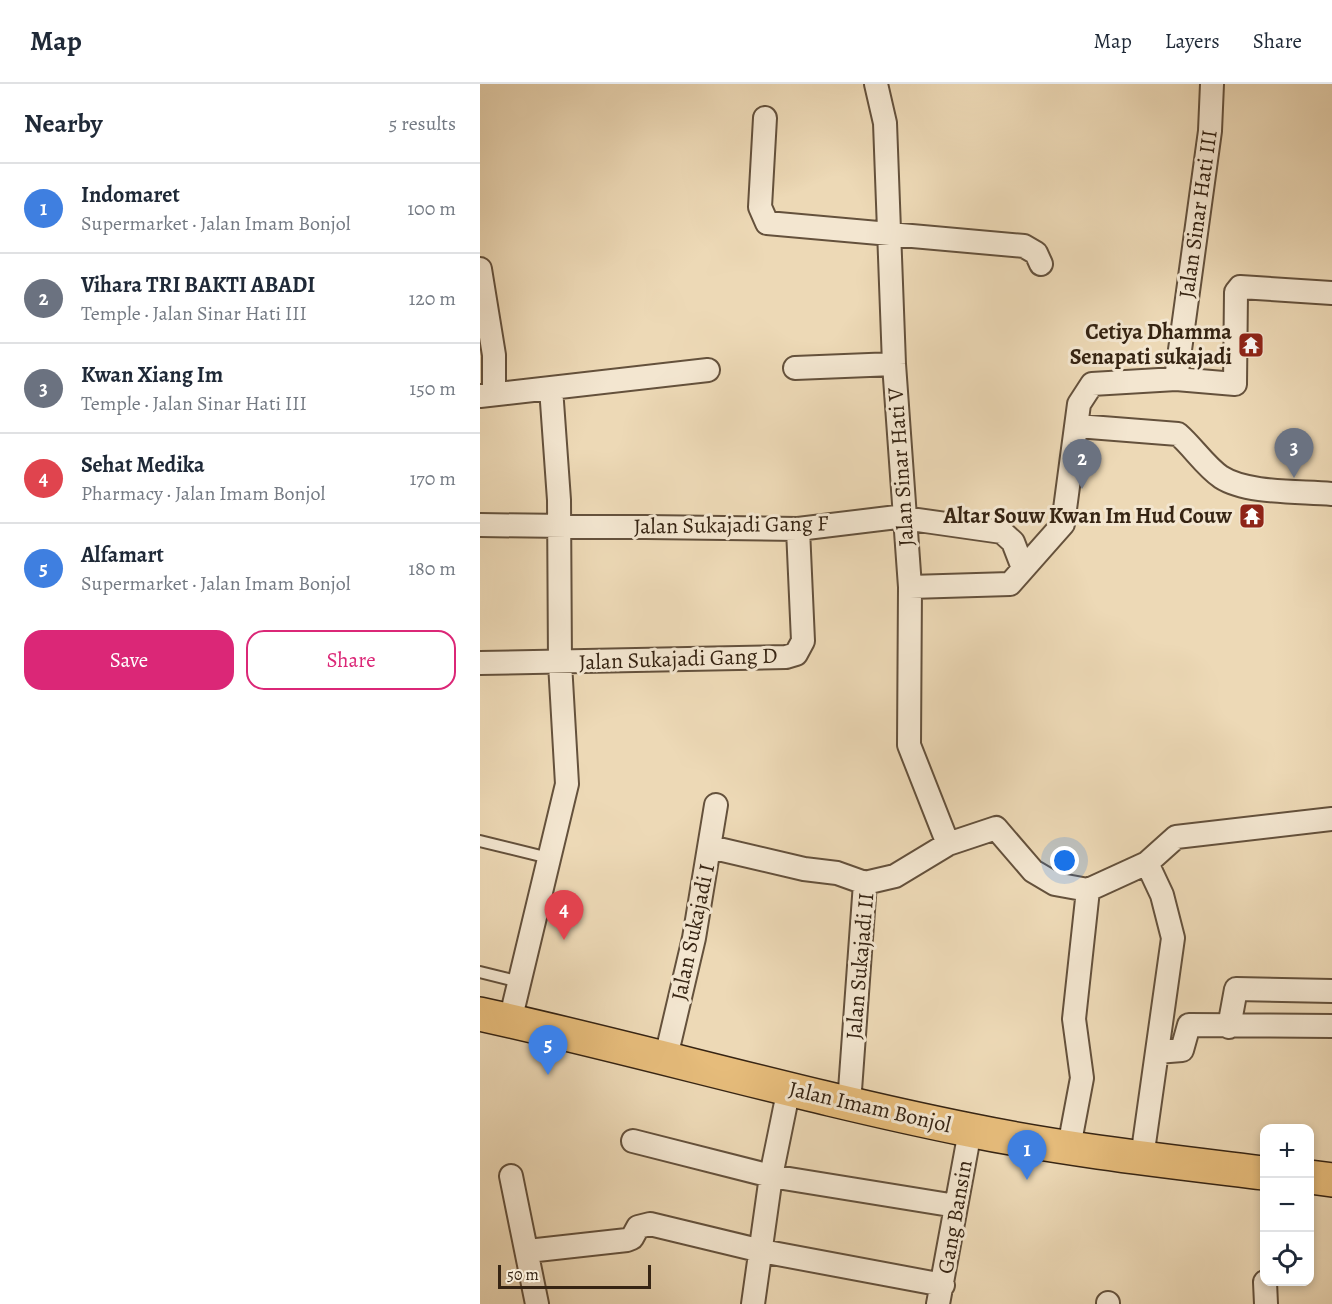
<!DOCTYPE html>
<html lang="en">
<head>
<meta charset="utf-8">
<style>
  body { margin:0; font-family:Alegreya,serif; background:#f6f6f7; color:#1f2937 }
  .controls { position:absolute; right:18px; bottom:18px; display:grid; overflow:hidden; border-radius:12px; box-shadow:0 3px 9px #0003 }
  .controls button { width:54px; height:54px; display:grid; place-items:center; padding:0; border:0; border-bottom:2px solid #e0e1e3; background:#fff; color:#1f2937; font:30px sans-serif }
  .scale { position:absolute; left:18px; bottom:15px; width:153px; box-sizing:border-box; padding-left:6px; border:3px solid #362413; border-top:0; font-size:16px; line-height:21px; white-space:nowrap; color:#362413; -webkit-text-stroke:4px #f3e6d0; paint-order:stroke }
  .you { position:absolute; left:585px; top:777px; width:21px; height:21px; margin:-15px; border:4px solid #fff; border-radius:50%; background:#1a73e8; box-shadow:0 0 0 9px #1a73e833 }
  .badge { display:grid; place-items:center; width:39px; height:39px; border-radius:50%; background:#db2777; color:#fff; font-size:20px; font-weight:700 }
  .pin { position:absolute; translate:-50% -50px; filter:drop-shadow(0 2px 3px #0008) }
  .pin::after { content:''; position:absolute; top:32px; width:21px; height:18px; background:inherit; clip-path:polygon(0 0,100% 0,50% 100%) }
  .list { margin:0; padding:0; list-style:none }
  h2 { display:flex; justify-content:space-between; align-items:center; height:78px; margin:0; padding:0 24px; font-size:26px }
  h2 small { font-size:20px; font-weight:400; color:#747a83 }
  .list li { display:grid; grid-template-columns:39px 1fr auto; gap:18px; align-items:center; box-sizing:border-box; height:90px; padding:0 24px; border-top:2px solid #e0e1e3 }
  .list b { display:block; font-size:22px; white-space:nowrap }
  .list p { margin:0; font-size:20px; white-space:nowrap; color:#747a83 }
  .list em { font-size:20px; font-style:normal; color:#747a83 }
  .actions { display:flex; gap:12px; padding:18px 24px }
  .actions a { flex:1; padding:14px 0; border:2px solid #db2777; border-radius:18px; text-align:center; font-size:21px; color:#db2777 }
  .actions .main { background:#db2777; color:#fff }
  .icon { flex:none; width:33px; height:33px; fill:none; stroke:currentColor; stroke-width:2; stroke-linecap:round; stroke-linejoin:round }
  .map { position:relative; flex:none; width:852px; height:1220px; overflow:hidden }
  header { display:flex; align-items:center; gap:36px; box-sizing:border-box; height:84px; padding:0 30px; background:#fff; border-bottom:2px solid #e0e1e3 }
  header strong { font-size:28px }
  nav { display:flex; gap:33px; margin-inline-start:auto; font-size:21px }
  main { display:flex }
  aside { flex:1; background:#fff }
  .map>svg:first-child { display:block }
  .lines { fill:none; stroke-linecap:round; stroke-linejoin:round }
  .service-casing { stroke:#64513c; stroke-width:14 }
  .minor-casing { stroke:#64513c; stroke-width:26 }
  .primary-casing { stroke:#362413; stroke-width:36 }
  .service { stroke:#f3e6d0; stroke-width:10 }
  .minor { stroke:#f3e6d0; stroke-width:22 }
  .primary { stroke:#e6bc7b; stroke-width:33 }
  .labels { text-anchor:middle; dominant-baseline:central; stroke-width:6; stroke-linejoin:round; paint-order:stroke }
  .street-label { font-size:22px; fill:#362413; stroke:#f3e6d0 }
  .poi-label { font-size:22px; font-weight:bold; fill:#362413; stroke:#f3e6d0; text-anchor:end }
</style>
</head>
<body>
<header>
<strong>Map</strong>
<nav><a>Map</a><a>Layers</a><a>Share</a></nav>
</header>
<main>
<aside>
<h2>Nearby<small>5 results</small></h2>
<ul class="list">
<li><span class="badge" style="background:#3f7fe0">1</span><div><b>Indomaret</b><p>Supermarket · Jalan Imam Bonjol</p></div><em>100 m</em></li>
<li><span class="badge" style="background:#6b7280">2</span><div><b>Vihara TRI BAKTI ABADI</b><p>Temple · Jalan Sinar Hati III</p></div><em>120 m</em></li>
<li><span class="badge" style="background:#6b7280">3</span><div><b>Kwan Xiang Im</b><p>Temple · Jalan Sinar Hati III</p></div><em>150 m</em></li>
<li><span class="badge" style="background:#e0444e">4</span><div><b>Sehat Medika</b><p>Pharmacy · Jalan Imam Bonjol</p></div><em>170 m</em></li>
<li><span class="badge" style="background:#3f7fe0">5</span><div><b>Alfamart</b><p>Supermarket · Jalan Imam Bonjol</p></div><em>180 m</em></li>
</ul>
<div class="actions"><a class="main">Save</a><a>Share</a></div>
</aside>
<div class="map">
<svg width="852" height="1220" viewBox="0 0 852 1220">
  <rect width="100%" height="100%" fill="#edd9b6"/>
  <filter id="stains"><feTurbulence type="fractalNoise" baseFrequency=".00333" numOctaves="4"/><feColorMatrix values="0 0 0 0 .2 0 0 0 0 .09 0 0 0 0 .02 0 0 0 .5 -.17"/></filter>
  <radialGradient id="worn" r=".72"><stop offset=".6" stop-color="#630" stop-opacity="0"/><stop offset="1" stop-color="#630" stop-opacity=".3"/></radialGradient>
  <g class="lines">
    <defs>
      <path id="service" d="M 0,757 L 69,774
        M 0,888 L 40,898"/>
      <path id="minor" d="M 396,0 L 405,39 L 414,280 L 430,503 L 429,661 L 468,760
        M 285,34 L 280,123 L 287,139 L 544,162 L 556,169 L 561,180
        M 0,185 L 14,271 L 14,310
        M 315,284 L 414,280
        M 696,295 L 730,47 L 732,0
        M 0,312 L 228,286
        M 597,342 L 698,350 C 713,363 725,382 741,393 C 767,410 821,407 852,410
        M 0,441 L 318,445 L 417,433 L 522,448 L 533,458 L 543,484
        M 430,503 L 530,500 L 583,440 L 599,320 L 612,300 L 696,295 L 755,300 L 756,208 L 760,203 L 852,209
        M 0,579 L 306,573 L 316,570 L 323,557 L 318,445
        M 230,763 L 324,785 L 357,789 L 385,799
        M 30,937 L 87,700 L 80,579 L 79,416 L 71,304
        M 749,943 L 756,905 L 852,907
        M 677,968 L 702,966 L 709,941 L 852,942
        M 186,973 L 214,854 L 236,721
        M 369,1020 L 385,799 L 415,792 L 468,760 L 516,744 L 553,787 L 575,800 L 608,806 L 667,779 L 696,753 L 852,735
        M 153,1057 L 291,1092 L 476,1122
        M 589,1063 L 602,994 L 594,935 L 608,806
        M 662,1074 L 693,854 L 682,811 L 667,779
        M 31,1092 L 57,1220
        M 48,1167 L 147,1156 L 152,1154 L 158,1143 L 170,1140 L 282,1167 L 463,1201
        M 785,1198 L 786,1220
        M 628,1219 L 628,1220
        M 273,1220 L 291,1092 L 309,1004
        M 458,1220 L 490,1047"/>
      <path id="primary" d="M 0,930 C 163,966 325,1013 489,1046 C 586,1066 686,1077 784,1089
        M 830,1093 L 852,1096"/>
    </defs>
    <!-- service casing -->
    <use href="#service" class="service-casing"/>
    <!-- minor casing -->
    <use href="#minor" class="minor-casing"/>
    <!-- primary casing -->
    <use href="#primary" class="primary-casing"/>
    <!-- service -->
    <use href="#service" class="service"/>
    <!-- minor -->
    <use href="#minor" class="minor"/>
    <!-- primary -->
    <use href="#primary" class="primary"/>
  </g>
  <!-- icons -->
  <defs>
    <symbol id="temple-square" viewBox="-11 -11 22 22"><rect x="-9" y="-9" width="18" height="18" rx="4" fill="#8f2418" stroke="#f3e6d0"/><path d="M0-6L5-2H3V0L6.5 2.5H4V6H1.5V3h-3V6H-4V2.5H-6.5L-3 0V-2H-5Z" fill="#fff"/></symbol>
  </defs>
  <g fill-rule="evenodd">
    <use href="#temple-square" x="756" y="246" width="30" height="30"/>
    <use href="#temple-square" x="757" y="417" width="30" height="30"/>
  </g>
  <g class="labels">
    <!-- street labels -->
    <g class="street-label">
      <text transform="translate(718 130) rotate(-82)">Jalan Sinar Hati III</text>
      <text transform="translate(421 383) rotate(-94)">Jalan Sinar Hati V</text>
      <text transform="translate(251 441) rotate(-1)">Jalan Sukajadi Gang F</text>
      <text transform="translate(198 575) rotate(-2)">Jalan Sukajadi Gang D</text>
      <text transform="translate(213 848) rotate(-78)">Jalan Sukajadi I</text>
      <text transform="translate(380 882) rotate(-85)">Jalan Sukajadi II</text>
      <text transform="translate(390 1023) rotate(13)">Jalan Imam Bonjol</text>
      <text transform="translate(475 1133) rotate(-80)">Gang Bansin</text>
    </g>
    <!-- poi labels -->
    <g class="poi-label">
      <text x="752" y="248">Cetiya Dhamma<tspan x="752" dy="25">Senapati sukajadi</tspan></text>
      <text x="752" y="432">Altar Souw Kwan Im Hud Couw</text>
    </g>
  </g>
  <rect width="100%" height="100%" filter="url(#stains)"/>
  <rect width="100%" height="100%" fill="url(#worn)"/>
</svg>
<div class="controls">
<button>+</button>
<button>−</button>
<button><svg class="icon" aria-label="locate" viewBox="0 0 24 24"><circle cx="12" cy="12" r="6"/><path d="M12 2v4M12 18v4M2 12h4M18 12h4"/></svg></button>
</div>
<div class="scale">50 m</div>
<div class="you"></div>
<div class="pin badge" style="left:547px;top:1096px;background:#3f7fe0">1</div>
<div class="pin badge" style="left:602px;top:405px;background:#6b7280">2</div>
<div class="pin badge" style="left:814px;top:394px;background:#6b7280">3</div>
<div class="pin badge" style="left:84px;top:856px;background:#e0444e">4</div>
<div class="pin badge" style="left:68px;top:991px;background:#3f7fe0">5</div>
</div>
</main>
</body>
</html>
